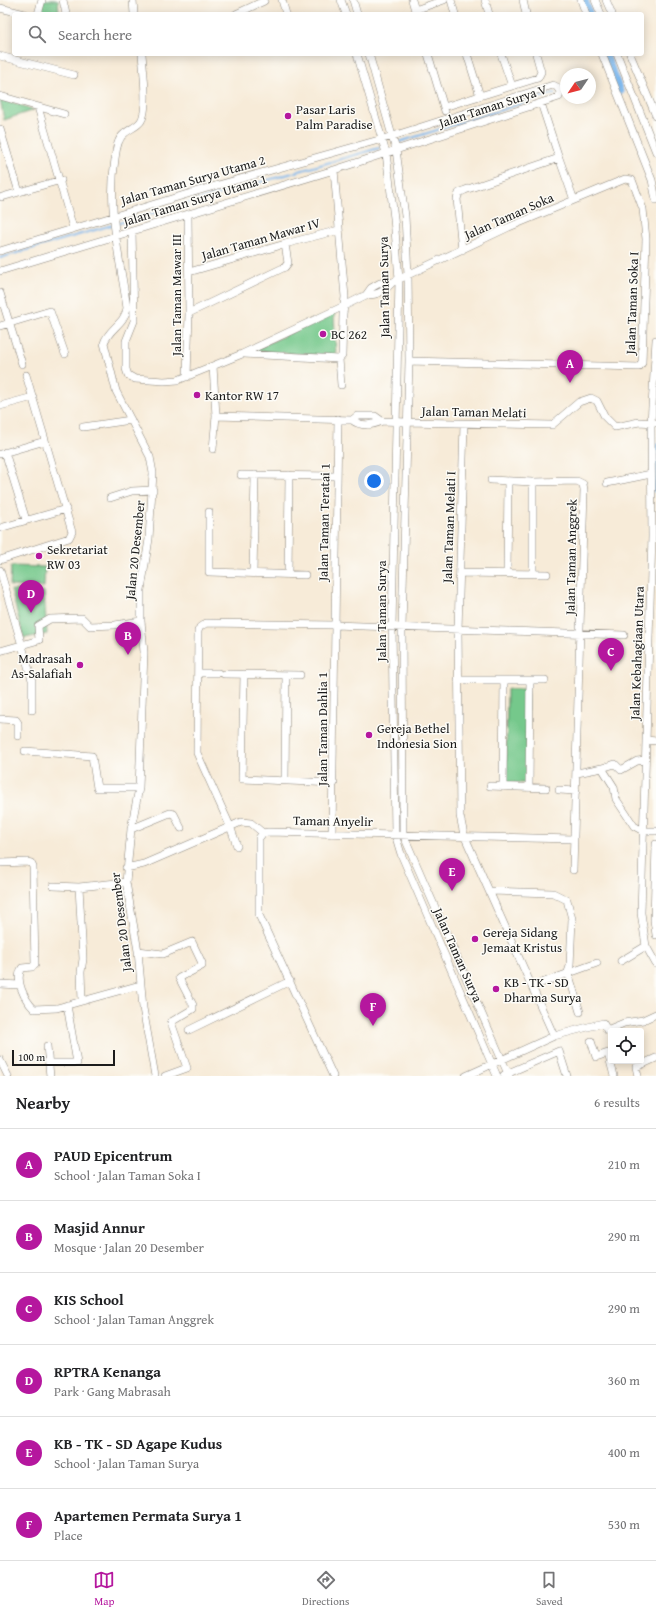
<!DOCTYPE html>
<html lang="en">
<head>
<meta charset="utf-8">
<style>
  body { margin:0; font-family:"Gentium Book Plus",serif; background:#f6f6f6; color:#202124 }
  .controls { position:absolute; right:12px; bottom:12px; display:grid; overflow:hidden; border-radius:4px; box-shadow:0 2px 10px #0003 }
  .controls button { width:36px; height:36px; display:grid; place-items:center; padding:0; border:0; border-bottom:1px solid #e0e0e0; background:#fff; color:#202124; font:20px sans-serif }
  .compass { position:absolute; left:560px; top:68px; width:36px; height:36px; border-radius:50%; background:#fff; box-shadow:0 2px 10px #0003; rotate:235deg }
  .scale { position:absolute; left:12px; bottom:10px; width:103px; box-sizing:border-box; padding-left:4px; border:2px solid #1c1c1c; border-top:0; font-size:11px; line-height:14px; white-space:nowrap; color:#1c1c1c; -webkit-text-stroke:3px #fdfcf7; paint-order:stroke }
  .you { position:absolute; left:374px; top:481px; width:14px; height:14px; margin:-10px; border:3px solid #fff; border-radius:50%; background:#1a73e8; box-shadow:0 0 0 6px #1a73e833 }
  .badge { display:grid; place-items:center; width:26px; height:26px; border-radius:50%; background:#b5179e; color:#fff; font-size:13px; font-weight:700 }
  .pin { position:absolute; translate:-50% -33px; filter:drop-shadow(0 1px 2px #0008) }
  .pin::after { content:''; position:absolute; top:21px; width:14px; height:12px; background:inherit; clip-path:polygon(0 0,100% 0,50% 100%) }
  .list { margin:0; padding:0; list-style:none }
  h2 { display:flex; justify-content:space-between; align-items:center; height:52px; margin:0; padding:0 16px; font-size:17px }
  h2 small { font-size:13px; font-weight:400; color:#757577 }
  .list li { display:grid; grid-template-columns:26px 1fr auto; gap:12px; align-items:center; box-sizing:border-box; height:72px; padding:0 16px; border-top:1px solid #e0e0e0 }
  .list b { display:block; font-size:15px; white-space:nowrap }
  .list p { margin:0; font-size:13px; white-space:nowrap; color:#757577 }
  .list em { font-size:13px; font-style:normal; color:#757577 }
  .icon { flex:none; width:22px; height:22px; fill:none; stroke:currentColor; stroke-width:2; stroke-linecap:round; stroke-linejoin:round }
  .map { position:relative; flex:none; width:656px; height:1076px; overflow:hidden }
  .search { position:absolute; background:#fff; box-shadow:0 2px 10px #0003; left:12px; right:12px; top:12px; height:44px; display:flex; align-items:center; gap:10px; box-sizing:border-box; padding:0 14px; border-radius:4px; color:#757577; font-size:15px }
  .sheet { height:484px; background:#fff }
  nav { display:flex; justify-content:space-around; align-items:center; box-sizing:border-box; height:56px; border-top:1px solid #e0e0e0; background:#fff; font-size:11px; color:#757577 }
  nav a { display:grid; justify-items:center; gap:2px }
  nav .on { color:#b5179e }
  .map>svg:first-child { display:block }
  .green { fill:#75c88b; stroke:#487254 }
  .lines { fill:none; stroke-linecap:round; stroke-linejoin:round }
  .stream { stroke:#7bb7ed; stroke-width:2 }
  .canal { stroke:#7bb7ed; stroke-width:7 }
  .minor-casing { stroke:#8a847a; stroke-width:8 }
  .minor { stroke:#fff; stroke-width:7 }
  .poi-dot { fill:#b5179e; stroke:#fdfcf7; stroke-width:1.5 }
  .labels { text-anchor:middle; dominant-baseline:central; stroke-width:3; stroke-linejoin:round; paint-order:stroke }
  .street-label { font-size:13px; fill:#1c1c1c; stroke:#fdfcf7 }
  .poi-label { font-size:13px; fill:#1c1c1c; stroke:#fdfcf7; text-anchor:start }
</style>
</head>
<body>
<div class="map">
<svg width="656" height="1076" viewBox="0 0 656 1076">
  <rect width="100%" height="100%" fill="#fdfcf7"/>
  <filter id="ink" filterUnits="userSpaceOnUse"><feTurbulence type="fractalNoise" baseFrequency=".025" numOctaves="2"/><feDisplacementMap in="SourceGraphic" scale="8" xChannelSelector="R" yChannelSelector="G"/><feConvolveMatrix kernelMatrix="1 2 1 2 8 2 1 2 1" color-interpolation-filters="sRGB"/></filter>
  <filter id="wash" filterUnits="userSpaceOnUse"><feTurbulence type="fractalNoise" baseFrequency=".012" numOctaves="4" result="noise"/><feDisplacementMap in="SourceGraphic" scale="16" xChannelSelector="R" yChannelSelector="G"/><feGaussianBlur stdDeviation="0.9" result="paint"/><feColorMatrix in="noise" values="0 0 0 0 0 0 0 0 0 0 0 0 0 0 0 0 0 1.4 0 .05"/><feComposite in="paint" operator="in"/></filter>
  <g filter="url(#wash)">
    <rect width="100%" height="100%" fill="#f7ebd8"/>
    <!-- green -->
    <path class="green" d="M 43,0 L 58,0 L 59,14 L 40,14 Z
      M 0,98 L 34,110 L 4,120 Z
      M 334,312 L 336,356 L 252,351 Z
      M 11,566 L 45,567 L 44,587 L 10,586 Z
      M 11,590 L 44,592 L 47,634 L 24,638 Z
      M 507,689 L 527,689 L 527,783 L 506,783 Z"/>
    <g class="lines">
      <!-- stream -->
      <path class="stream" d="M 399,142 L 555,93
        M 116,224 L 379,148
        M 0,258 L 112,225"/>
      <!-- canal -->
      <path class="canal" d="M 585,0 L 590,14
        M 606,54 L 620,91
        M 655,489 L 656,447"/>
    </g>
  </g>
  <g filter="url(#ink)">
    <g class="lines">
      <defs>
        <path id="minor" d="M 63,0 L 66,14
          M 133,0 L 134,14
          M 282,0 L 286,14
          M 341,0 L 346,14
          M 353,0 L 357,14
          M 412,0 L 416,14
          M 451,0 L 455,14
          M 485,0 L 489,14
          M 523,0 L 526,14
          M 581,0 L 586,14
          M 595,0 L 601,14
          M 606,0 L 612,14
          M 0,8 L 25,14
          M 415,10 L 444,0
          M 38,14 L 42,0
          M 236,14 L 264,1
          M 142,54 C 143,69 149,109 141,121 C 137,127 129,129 124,134 C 117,139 116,151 115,159 C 107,209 120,259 127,308 C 125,324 109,328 104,343 L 116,391 L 150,457 L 153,473 L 149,539 L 141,590 L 141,621 L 144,652 L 139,788 L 131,829 L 126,882 L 138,951 L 143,1008 L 155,1076
          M 357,54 L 386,153 L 394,218 L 399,279 L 392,627 L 395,834 L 401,854 L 497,1076
          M 369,54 L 396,150 L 405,216 L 408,275 L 409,361 L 402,628 L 403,834 L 509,1076
          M 428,54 L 445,111
          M 467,54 L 480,96
          M 501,54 L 512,86
          M 602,54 L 652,180 L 656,200
          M 617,54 L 656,152
          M 630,54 L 656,116
          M 0,56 L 74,75
          M 0,96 L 64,114
          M 541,103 L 559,158
          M 38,107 L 73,228
          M 444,107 L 538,78 L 541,72 L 536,54
          M 0,129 L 19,192
          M 334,170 L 345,297 L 343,314 L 342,356 L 339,359
          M 2,197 L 61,180
          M 132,231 L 134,321 L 126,341 L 126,369 L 128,375 L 135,379 L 164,381 L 178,380 L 242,354 L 344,306 L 366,295 L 371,288 L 380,283 L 393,282
          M 462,250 L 457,199 L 459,193 L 465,190 L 559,158 L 574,200
          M 0,251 L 204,189 L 393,136 L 553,85 L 557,87 L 560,92 L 559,97 L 334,170 L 0,271
          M 189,272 L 285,244 L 339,230
          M 0,293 L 22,364
          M 366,295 C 379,295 384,291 393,282 L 509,227 L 625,179 L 632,180 L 643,209 L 646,239 L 642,363 L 639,367 L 409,361
          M 189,313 L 285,267 L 288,263 L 285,244
          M 0,326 L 50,311 L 65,354
          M 656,340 L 651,423 L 652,536 L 641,913 L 646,946 L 656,964
          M 244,354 L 339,359
          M 339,359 L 341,385
          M 213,366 L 216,416 L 213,449
          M 187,377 L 189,313 L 188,214
          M 0,406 L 33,397
          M 216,416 L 352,420 C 361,427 373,425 382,421
          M 352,420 L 357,416 L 375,416 L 382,421 L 407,422 L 552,425 L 579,402 L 591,398 L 597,401 L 605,417 L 615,427 L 639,422 L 655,423
          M 464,424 L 458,630 L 460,816 L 464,835 L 554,1036
          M 83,427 L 131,420
          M 5,452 L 26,520
          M 0,454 L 45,441
          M 241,475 L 337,476
          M 491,480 L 533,482 L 577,481 L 583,484 L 584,490 L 573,870
          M 607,483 L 651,474
          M 110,498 L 132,491 L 153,490
          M 209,512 L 209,572 L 305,575
          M 0,528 L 66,509
          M 0,560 L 69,538 L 72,532 L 26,375
          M 0,570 L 32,680 L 32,710
          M 253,573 L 255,475
          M 460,573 L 547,574
          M 507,573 L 508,481
          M 288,574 L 289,475
          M 533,574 L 533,482
          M 0,651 L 39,640 L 38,626 L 50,619 L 82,618 L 90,626 L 115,625 L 141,621
          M 198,673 L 218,673
          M 224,674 L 300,675
          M 244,674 L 242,779 L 334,783
          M 458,680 L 545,680
          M 0,719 L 16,720 L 18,723 L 18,736
          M 646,740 L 656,741
          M 25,751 L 92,756 L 97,788 L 139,788
          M 602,768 L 615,764 L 621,770 L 637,761 L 645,760
          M 577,773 L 602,768 L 614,787 L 616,799 L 634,826 L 643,831 L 656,831
          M 285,781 L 286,675
          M 490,786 L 546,788
          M 503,787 L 504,680
          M 529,788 L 530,680
          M 559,790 L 576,791
          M 131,829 L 170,813 L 174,814 L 181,828
          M 263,833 L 268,832 L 574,839
          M 263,833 L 259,838 L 259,915 L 333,1076
          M 332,834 L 338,419
          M 656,844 L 654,920 L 656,935
          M 237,846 L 230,826 L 197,753 L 198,631 L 200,627 L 206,623 L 334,625 L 624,635
          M 0,863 L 27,862 L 31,863 L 33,867 L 35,965 L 32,967 L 22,968 C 14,980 25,1000 34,1009 L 57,1008 L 140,985
          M 126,868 L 144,864 L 241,822 L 251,823 L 263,833
          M 53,886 L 79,887 L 126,882
          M 79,887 L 83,959 L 81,972 L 82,1001
          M 491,891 L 553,893 L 567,900 L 572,919 L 570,966 L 568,972
          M 138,951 L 163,954 L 192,942 L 202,963 L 202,966 L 179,978 L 193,1005 L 193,1009 L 171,1022 L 187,1068 L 165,1076
          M 621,961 L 646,946
          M 568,972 L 580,1012
          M 0,984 L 20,985
          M 533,986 L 597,963
          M 189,1030 L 290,981
          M 591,1041 L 596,1057 L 608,1053 L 614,1076
          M 47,1046 L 50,1076
          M 0,1060 L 8,1076
          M 49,1063 L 77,1063 L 67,1005
          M 504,1075 L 559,1051 L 567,1076
          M 466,1076 L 554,1036 L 603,1023 L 607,1030 L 624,1023 L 643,1020 L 656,1014
          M 638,1076 L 636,1067 L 656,1058"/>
      </defs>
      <!-- minor casing -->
      <use href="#minor" class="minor-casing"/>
      <!-- minor -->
      <use href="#minor" class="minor"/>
    </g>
  </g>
  <!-- markers -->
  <g class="poi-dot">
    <circle cx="288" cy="116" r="4"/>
    <circle cx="323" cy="334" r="4"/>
    <circle cx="197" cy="395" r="4"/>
    <circle cx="39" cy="556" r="4"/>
    <circle cx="80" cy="665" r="4"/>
    <circle cx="369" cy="735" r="4"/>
    <circle cx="475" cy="939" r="4"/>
    <circle cx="496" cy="989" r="4"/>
  </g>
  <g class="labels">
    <!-- street labels -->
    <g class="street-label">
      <text transform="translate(493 106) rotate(-18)">Jalan Taman Surya V</text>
      <text transform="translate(193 180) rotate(-16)">Jalan Taman Surya Utama 2</text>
      <text transform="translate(195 200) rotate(-17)">Jalan Taman Surya Utama 1</text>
      <text transform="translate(509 216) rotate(-24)">Jalan Taman Soka</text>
      <text transform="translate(261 239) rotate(-16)">Jalan Taman Mawar IV</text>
      <text transform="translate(384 287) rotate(-91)">Jalan Taman Surya</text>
      <text transform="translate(176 295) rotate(-90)">Jalan Taman Mawar III</text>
      <text transform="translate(632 303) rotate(-88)">Jalan Taman Soka I</text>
      <text transform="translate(474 412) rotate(1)">Jalan Taman Melati</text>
      <text transform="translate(324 522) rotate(-89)">Jalan Taman Teratai 1</text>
      <text transform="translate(449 527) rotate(-88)">Jalan Taman Melati I</text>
      <text transform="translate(135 550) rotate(-84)">Jalan 20 Desember</text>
      <text transform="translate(571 557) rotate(-89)">Jalan Taman Anggrek</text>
      <text transform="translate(381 611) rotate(-90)">Jalan Taman Surya</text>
      <text transform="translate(637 653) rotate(-88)">Jalan Kebahagiaan Utara</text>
      <text transform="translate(322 729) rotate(-90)">Jalan Taman Dahlia 1</text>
      <text transform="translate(333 821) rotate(1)">Taman Anyelir</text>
      <text transform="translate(121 922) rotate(-97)">Jalan 20 Desember</text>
      <text transform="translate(458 955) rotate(66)">Jalan Taman Surya</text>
    </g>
    <!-- poi labels -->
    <g class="poi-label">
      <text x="296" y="109">Pasar Laris<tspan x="296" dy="15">Palm Paradise</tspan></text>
      <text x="331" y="334">BC 262</text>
      <text x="205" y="395">Kantor RW 17</text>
      <text x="47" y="549">Sekretariat<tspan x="47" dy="15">RW 03</tspan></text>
      <text x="72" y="658" text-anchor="end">Madrasah<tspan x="72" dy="15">As-Salafiah</tspan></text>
      <text x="377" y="728">Gereja Bethel<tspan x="377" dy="15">Indonesia Sion</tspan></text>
      <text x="483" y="932">Gereja Sidang<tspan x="483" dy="15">Jemaat Kristus</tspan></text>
      <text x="504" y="982">KB - TK - SD<tspan x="504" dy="15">Dharma Surya</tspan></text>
    </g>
  </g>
</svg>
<div class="controls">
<button><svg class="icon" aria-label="locate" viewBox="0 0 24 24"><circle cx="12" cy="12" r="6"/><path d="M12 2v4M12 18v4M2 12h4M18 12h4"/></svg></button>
</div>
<svg class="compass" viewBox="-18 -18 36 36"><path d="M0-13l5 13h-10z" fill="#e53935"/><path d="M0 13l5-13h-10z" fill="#757577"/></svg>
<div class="scale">100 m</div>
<div class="you"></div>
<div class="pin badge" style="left:570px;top:383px">A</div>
<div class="pin badge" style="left:128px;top:655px">B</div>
<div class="pin badge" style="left:611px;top:671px">C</div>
<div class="pin badge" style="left:31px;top:613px">D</div>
<div class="pin badge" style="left:452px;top:891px">E</div>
<div class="pin badge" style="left:373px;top:1026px">F</div>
<div class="search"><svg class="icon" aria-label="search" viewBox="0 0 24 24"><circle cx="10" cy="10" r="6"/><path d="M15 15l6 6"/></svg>Search here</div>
</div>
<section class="sheet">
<h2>Nearby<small>6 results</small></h2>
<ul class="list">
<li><span class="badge">A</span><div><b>PAUD Epicentrum</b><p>School · Jalan Taman Soka I</p></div><em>210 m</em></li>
<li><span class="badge">B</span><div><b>Masjid Annur</b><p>Mosque · Jalan 20 Desember</p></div><em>290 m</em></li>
<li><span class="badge">C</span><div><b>KIS School</b><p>School · Jalan Taman Anggrek</p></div><em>290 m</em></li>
<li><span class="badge">D</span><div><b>RPTRA Kenanga</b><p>Park · Gang Mabrasah</p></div><em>360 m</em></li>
<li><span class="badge">E</span><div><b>KB - TK - SD Agape Kudus</b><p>School · Jalan Taman Surya</p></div><em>400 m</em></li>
<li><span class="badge">F</span><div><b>Apartemen Permata Surya 1</b><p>Place</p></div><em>530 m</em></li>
</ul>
</section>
<nav>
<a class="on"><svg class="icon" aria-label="map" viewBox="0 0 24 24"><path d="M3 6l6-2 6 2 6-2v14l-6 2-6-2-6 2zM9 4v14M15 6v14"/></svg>Map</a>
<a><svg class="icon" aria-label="directions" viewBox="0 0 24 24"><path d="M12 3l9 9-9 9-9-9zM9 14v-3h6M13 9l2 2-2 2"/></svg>Directions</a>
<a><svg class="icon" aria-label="saved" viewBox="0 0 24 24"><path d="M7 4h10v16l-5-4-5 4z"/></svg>Saved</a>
</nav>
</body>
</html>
